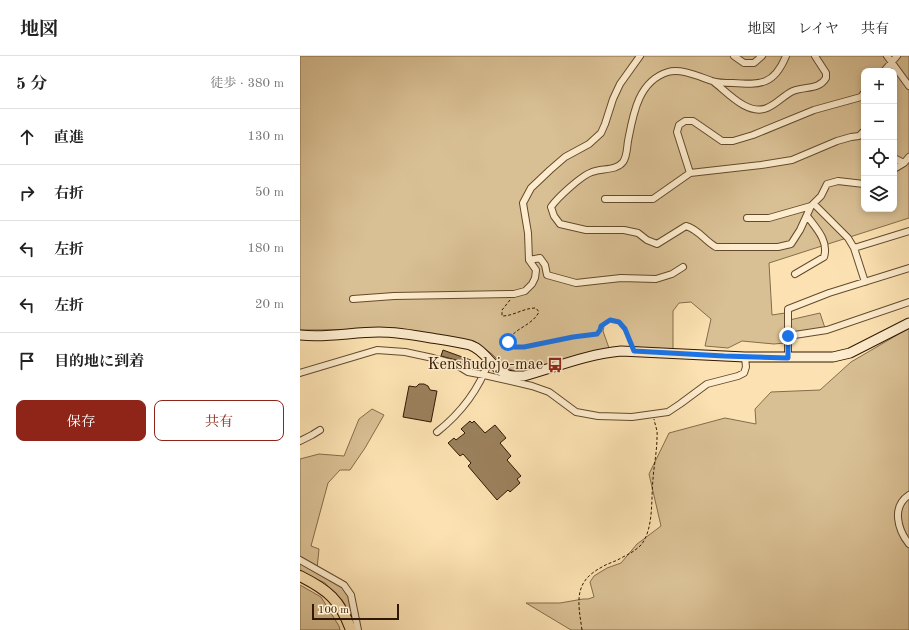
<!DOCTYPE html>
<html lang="ja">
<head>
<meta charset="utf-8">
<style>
  body { margin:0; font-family:"Old Standard TT","Noto Serif JP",serif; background:#f2f2f2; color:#222 }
  .controls { position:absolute; right:12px; top:12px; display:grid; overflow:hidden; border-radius:8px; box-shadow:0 2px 6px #0003 }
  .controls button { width:36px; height:36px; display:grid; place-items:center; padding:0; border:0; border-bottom:1px solid #e0e0e0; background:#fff; color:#222; font:20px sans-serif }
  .scale { position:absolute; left:12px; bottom:10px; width:87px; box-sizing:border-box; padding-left:4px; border:2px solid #311800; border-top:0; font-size:11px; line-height:14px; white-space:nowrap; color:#311800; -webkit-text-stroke:3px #fdeccd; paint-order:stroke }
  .stop { position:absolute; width:12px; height:12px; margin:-9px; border:3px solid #1a73e8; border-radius:50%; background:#fff }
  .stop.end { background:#1a73e8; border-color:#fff; box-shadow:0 1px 4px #0008 }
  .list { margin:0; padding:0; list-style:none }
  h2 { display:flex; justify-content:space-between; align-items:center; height:52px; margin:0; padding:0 16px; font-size:17px }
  h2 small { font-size:13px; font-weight:400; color:#767676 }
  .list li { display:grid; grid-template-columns:26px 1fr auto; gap:12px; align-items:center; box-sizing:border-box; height:56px; padding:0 16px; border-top:1px solid #e0e0e0 }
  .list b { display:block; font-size:15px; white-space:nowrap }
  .list em { font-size:13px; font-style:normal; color:#767676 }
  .actions { display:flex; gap:8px; padding:12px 16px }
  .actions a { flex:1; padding:9px 0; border:1px solid #8f2418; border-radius:8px; text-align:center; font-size:14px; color:#8f2418 }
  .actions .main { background:#8f2418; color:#fff }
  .icon { flex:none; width:22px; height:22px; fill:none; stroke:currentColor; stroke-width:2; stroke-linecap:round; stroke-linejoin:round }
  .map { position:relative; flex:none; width:609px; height:574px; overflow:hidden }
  header { display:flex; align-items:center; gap:24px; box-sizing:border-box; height:56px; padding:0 20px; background:#fff; border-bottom:1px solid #e0e0e0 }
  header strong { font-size:19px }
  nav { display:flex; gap:22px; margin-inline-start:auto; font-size:14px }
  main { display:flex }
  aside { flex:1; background:#fff }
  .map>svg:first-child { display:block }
  .green { fill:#d9c094; stroke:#856c4a; fill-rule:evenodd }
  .building { fill:#9b815d; stroke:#311800 }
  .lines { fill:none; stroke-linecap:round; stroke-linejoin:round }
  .street-casing { stroke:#644a2c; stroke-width:8 }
  .secondary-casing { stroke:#311800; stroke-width:11 }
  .primary-casing { stroke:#311800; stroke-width:12 }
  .path { stroke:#311800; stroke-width:1; stroke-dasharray:3 2; stroke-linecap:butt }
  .street { stroke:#fdeccd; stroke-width:6 }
  .secondary { stroke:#fdeccd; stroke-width:9 }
  .primary { stroke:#fce2b2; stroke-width:10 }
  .route { stroke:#1a73e8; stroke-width:5 }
  .labels { text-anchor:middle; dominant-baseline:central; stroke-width:3; stroke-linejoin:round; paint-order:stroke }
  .poi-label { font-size:16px; fill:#311800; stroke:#fdeccd; text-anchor:end }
</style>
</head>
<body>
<header>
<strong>地図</strong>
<nav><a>地図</a><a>レイヤ</a><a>共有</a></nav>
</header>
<main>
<aside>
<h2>5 分<small>徒歩 · 380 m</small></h2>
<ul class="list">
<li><svg class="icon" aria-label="ahead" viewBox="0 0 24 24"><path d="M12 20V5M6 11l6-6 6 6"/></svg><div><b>直進</b></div><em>130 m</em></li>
<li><svg class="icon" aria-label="right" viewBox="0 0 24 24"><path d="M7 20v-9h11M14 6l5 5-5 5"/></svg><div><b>右折</b></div><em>50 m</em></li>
<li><svg class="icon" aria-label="left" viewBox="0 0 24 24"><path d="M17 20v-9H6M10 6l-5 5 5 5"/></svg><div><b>左折</b></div><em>180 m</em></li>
<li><svg class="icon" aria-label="left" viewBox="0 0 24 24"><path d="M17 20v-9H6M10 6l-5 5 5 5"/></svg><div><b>左折</b></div><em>20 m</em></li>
<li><svg class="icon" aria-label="arrive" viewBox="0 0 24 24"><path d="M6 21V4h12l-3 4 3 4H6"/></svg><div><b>目的地に到着</b></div></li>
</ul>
<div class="actions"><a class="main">保存</a><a>共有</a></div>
</aside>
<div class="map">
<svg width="609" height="574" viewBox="0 0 609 574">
  <rect width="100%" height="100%" fill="#fce2b2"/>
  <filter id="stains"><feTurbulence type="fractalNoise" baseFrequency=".005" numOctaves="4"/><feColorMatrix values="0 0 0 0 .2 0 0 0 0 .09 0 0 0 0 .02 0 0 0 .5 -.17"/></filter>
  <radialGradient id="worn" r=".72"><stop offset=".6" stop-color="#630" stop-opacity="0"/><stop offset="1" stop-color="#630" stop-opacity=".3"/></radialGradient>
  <!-- green -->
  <path class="green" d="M 0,0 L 609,0 L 609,162 L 469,207 L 472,259 L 485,257 L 485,265 L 520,257 L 525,272 L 485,280 L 485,287 L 474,288 L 442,285 L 428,292 L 405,290 L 411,263 L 391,246 L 379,247 L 373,255 L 373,294 L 334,291 C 328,278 322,260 305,266 L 303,275 L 309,292 L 222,318 L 205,311 L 192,298 L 174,285 L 93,273 L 0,274 ZM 564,15 L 594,15 L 594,153 L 564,153 Z
    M 609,272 L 609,574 L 271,574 L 226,547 L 260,547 L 283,543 L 288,543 L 294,541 L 290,526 L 294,520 L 307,512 L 321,507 L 337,488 L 361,470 L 349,418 L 369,377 L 425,362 L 456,368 L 455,353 L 471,336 L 520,334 L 551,306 Z
    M 72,353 L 84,359 L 65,392 L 50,414 L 40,414 L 28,427 L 11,490 L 19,493 L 17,513 L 49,536 L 55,571 L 53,574 L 44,547 L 25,527 L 0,515 L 0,403 L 19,398 L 44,400 L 59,363 Z
    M 0,529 L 21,541 L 39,570 L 40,574 L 0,574 Z"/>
  <!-- building -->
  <path class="building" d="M 143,294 L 176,306 L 174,313 L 168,311 L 156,304 L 141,300 Z
    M 119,328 L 124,328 L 128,330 L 130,334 L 137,335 L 131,366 L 103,361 L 109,330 L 116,331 Z
    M 170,365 L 172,367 L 174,365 L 185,377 L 195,369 L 206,382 L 200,387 L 211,400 L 207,404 L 221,420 L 217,423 L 220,427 L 210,436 L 208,434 L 197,444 L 168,410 L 171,407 L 163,398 L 160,400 L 148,387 L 154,382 L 156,384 L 165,377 L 161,373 Z"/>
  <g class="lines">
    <defs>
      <path id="street" d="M 434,0 L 444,7 L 454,7 L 462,0
        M 486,0 C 474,29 461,29 433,27 C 426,27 418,27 412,25 C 400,21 381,12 368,16 C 338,25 333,59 328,85 C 327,91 327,101 323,106 C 316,115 302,112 292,116 C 282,119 257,142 251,151 L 254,160 L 260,168 L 286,174 L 324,174 L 338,177 L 347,184 L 357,188 L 386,170 C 398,173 405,185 416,191 L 478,191 L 491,188 L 500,174 L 511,150
        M 587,0 L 609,30
        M 584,15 L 597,0
        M 414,26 C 428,37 448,60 467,52 C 477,48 484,39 493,35 C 506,30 519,34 526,22 L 526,17 L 515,0
        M 594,102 L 604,107
        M 594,113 L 604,107 L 609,101
        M 390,117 L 377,76 L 379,69 L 385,65 L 393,65 L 422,85 L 433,85 L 453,79 L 514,54 L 561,41 L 564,37
        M 305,143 L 353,143 L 390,117 L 461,109 L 492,104 L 537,85 L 551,81 L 559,80 L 564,75
        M 514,148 L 548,182 L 554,192 L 565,226
        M 447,162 L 469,162 L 511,150 L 521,140 L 527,128 L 538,125 L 564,128
        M 554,192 L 609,175
        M 229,204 L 240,202 L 245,209 L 247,219 L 276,227 L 321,222 L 356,223 L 372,218 L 383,211
        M 495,218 L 524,201 C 529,185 516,172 507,160
        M 53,243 L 94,240 L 214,238 L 225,235 L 232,228 L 235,222 L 236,214 L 229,204 L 228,177 L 223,147 L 231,132 L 250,114 L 265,101 L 289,88 L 301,77 L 305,68 L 313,43 L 320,28 L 340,0
        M 488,280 L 527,274 L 609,246
        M 488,302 L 488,253 L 529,237 L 609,212
        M 0,317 L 77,294 L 105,296 L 133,302 L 155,308 L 168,316 L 184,319 L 232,330 L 249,336 L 276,356 L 298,360 L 332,361 L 368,356 L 380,348 L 407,328 L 438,320 L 444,317 L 446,311 L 445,301
        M 137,376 C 161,357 179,333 189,305
        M 0,385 L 12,379 L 20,374
        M 609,439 C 591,451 598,474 609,488
        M 0,504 L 44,529 L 51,539 L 58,574"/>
      <path id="secondary" d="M 0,279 C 28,282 52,276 79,276 C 97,276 114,279 131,282 C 144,284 158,286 170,289 C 185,294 192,312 206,318 C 211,321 218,320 224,320 C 256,311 288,298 321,295 L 445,301 L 533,301 L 550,297 L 609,267"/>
      <path id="primary" d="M 0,520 C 28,534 40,544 51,574"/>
    </defs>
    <!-- street casing -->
    <use href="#street" class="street-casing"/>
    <!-- secondary casing -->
    <use href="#secondary" class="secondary-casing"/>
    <!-- primary casing -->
    <use href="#primary" class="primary-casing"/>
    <!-- path -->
    <path class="path" d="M 210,244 L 202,254 L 202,260 C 214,260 223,252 236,252 L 239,256 C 231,271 213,272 208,286 L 212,291 L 224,291 L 273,281 L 297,278 L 300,275 L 301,270 L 310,264 C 325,267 326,275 331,287
      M 282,574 C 278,546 273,526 302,511 C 308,507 315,506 321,502 C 329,498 335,495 341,489 C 354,473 351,442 353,423 C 354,409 357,395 357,381 C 358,375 355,369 354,363"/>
    <!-- street -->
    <use href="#street" class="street"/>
    <!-- secondary -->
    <use href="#secondary" class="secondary"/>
    <!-- primary -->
    <use href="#primary" class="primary"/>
  </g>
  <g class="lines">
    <!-- route -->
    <path class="route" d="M 208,286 L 212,291 L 224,291 L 273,281 L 297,278 L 300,274 L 301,270 L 310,264 L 319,266 L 325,273 L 334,295 L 424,300 L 488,302 L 488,280"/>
  </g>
  <!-- icons -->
  <defs>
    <symbol id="bus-bare" viewBox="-9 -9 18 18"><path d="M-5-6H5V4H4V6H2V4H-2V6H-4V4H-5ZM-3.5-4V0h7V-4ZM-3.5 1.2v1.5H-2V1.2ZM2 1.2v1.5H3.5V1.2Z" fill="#8f2418" stroke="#fdeccd" stroke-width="2.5" paint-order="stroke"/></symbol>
  </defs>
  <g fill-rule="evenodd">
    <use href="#bus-bare" x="244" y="298" width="22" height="22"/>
  </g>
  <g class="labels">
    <!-- poi labels -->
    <g class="poi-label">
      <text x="243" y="309">Kenshudojo-mae</text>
    </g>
  </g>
  <rect width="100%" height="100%" filter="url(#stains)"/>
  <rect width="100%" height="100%" fill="url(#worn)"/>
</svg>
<div class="controls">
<button>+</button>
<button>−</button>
<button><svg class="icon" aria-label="locate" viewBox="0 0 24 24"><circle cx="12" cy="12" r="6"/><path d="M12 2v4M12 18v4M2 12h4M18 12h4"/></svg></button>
<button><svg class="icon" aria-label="layers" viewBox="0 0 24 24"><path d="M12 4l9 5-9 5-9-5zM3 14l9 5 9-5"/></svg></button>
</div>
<div class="scale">100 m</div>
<div class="stop" style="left:208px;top:286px"></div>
<div class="stop end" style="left:488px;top:280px"></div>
</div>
</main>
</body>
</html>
